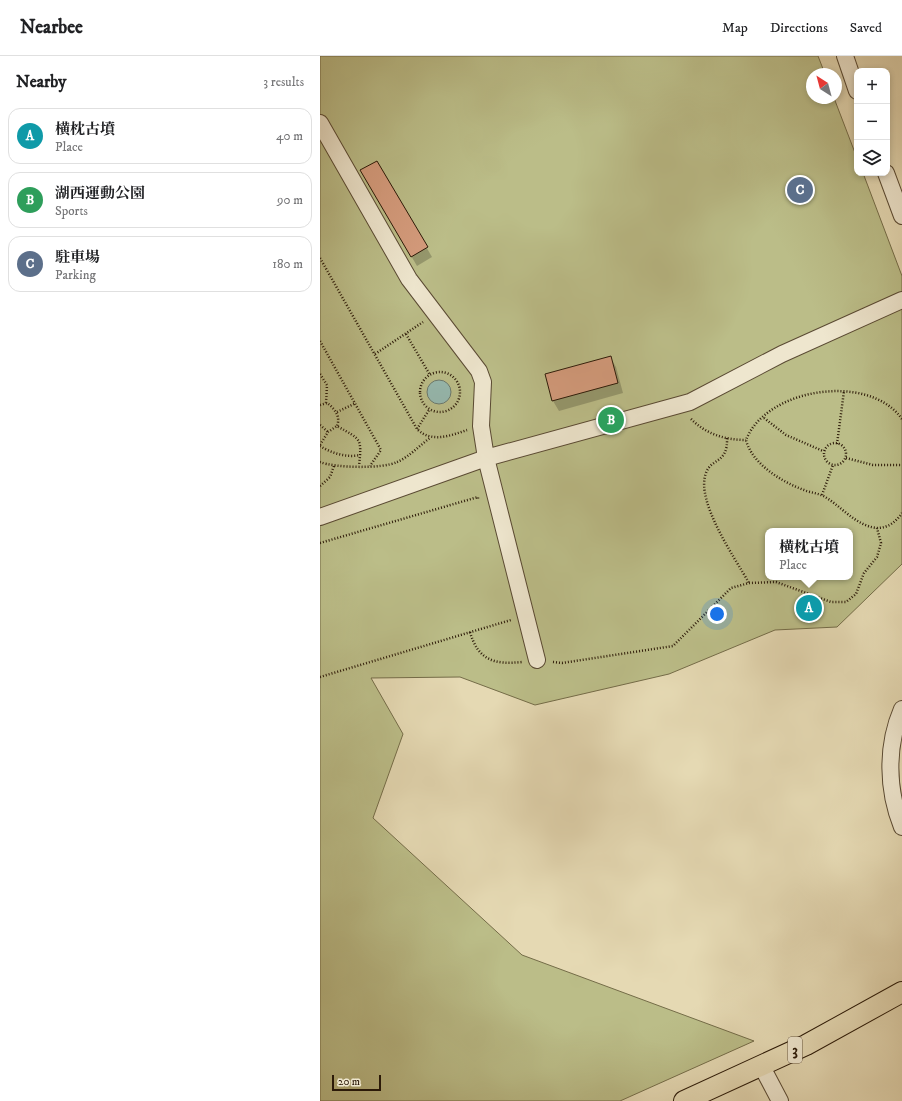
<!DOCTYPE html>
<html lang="en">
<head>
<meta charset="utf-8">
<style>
  body { margin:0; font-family:"IM FELL DW Pica","Noto Serif JP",serif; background:#f2f2f2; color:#202124 }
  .controls { position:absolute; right:12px; top:12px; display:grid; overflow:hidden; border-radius:8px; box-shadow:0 2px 6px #0003 }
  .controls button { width:36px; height:36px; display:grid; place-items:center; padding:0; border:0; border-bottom:1px solid #e0e0e0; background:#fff; color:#202124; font:20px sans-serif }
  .compass { position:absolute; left:486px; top:12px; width:36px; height:36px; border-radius:50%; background:#fff; box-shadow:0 2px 6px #0003; rotate:324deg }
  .scale { position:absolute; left:12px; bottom:10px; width:49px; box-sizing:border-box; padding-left:4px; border:2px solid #2c1a08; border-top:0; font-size:11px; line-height:14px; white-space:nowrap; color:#2c1a08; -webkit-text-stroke:3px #eee6ce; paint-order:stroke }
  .you { position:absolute; left:397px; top:558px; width:14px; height:14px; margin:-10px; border:3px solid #fff; border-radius:50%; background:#1a73e8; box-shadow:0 0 0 6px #1a73e833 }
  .badge { display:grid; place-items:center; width:26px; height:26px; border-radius:50%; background:#111827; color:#fff; font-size:13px; font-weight:700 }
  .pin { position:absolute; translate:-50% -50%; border:2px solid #fff; box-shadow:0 1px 4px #0006 }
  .popup { position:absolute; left:445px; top:472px; width:88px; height:52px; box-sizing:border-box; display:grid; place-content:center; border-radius:8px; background:#fff; filter:drop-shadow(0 1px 3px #0005); font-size:13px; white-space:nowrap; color:#757577 }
  .popup b { font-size:15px; color:#202124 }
  .popup::after { content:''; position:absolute; left:50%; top:100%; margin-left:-8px; border:8px solid transparent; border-top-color:#fff }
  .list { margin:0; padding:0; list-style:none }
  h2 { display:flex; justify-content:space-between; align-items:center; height:52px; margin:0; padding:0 16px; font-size:17px }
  h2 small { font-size:13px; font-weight:400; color:#757577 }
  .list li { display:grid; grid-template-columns:26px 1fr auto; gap:12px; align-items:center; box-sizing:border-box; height:56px; margin:0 8px 8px; padding:0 8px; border:1px solid #e0e0e0; border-radius:12px }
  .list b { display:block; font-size:15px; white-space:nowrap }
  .list p { margin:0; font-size:13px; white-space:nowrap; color:#757577 }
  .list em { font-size:13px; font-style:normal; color:#757577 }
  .icon { flex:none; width:22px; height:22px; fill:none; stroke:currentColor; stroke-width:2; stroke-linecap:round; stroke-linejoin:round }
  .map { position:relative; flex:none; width:582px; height:1045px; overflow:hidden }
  header { display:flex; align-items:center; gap:24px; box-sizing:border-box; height:56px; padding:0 20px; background:#fff; border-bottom:1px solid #e0e0e0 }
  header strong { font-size:19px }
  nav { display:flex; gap:22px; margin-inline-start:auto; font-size:14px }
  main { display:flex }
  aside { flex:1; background:#fff }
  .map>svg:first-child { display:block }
  .green { fill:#bbbd88; stroke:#746c48; fill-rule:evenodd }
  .water { fill:#96bab1; stroke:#6c7a6d }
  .shadow { fill:#0003 }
  .building { fill:#d49b7c; stroke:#2c1a08 }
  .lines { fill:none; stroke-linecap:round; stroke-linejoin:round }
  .minor-casing { stroke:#5a4a33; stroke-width:18 }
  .major-casing { stroke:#2c1a08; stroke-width:22 }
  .path { stroke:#2c1a08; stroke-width:2.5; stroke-dasharray:1 2; stroke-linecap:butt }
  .minor { stroke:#eee6ce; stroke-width:16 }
  .major { stroke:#e5d9b3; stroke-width:20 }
  .labels { text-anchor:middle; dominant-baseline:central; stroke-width:3; stroke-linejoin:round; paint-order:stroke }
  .shield { fill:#eee6ce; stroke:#665743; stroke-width:1 }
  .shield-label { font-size:15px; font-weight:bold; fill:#2c1a08 }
</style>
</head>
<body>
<header>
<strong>Nearbee</strong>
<nav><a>Map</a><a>Directions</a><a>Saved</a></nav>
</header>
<main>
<aside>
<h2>Nearby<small>3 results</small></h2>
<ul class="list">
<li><span class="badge" style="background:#0f9aa8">A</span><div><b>横枕古墳</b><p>Place</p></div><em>40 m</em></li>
<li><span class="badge" style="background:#2e9e5b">B</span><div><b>湖西運動公園</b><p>Sports</p></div><em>90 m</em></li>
<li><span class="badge" style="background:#5c6f8a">C</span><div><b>駐車場</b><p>Parking</p></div><em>180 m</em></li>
</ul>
</aside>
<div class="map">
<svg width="582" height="1045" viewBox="0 0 582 1045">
  <rect width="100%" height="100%" fill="#e5d9b3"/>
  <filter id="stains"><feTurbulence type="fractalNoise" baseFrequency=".005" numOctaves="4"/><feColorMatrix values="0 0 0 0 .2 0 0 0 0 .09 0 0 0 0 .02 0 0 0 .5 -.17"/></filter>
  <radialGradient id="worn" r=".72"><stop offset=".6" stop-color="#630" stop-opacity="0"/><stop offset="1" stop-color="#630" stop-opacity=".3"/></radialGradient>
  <!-- green -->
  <path class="green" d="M 0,0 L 498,0 L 505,18 L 492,18 L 492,42 L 514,42 L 537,102 L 537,117 L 543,117 L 582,220 L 582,508 L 517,571 L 455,574 L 349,618 L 215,649 L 140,621 L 51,622 L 83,678 L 53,762 L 202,899 L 434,985 L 300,1045 L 0,1045 ZM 448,475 L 530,475 L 530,521 L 448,521 Z"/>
  <!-- water -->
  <path class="water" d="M107 336a12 12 0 1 1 24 0a12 12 0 1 1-24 0Z"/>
  <!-- shadow -->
  <path class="shadow" d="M 57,106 L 112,201 L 97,210 L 42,115 Z
    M 290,301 L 296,311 L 303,337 L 239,355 L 233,345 L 226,319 Z"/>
  <!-- building -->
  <path class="building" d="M 57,105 L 108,191 L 91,201 L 40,114 Z
    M 291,300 L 298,327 L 232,345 L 225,318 Z"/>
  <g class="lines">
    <defs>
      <path id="minor" d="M 525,0 L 537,35
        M 0,67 L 89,223 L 159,315 L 163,326 L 161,370 L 166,402 L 0,461
        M 566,117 L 582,160
        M 217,604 L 166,402 L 370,346 L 462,298 L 582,244
        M 582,653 C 566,690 567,734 582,771
        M 441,1009 L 460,1045"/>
      <path id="major" d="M 364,1045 L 486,989 L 582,936"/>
    </defs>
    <!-- minor casing -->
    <use href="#minor" class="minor-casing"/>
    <!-- major casing -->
    <use href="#major" class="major-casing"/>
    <!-- path -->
    <path class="path" d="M 0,202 L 97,373 C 111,387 130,380 147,374
      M 86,278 L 110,319
      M 0,285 L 61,394 L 50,410
      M 55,298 L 103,266
      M100 336a20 20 0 1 1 40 0a20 20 0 1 1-40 0Z
      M 0,318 L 7,329 L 6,347
      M 0,349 L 7,347 C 14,352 21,360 17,370
      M 17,356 L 36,347
      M 444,362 L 466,379 L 503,395
      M 371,363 C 386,378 405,384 426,384
      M 582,363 C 549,316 446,332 426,384 C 432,408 462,426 484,434 C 491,437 499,437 505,441 C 521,450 536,470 557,472 C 568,472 576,466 582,457
      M 0,369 L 8,376
      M 97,373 L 109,354
      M 407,382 C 408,408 391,402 386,417 C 375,445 415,502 429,527
      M504 398a11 11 0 1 1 22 0a11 11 0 1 1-22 0Z
      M 517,388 L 524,335
      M 0,389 L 8,376 L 17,370 C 41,384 42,381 39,410
      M 0,390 C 11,397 27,402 40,399
      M 526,402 L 553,409 L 582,409
      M 0,406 C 15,412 63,413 77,406 C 89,401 100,389 110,382
      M 0,430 L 10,421 L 14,410
      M 502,439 L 513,409
      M 0,487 L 158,441 L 158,443
      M 150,576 C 158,604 174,609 202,606
      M 233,606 L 242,607 L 353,590 L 411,532 L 429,527 L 456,526 L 511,546 L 526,546 L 536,538 L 544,517 L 557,501 L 561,487 L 557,472
      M 0,621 L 191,564"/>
    <!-- minor -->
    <use href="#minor" class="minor"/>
    <!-- major -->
    <use href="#major" class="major"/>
  </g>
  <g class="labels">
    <!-- shield labels -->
    <rect class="shield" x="468" y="981" width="14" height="26" rx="3"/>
    <g class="shield-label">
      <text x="475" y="994">3</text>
    </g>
  </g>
  <rect width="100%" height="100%" filter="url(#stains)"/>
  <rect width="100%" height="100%" fill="url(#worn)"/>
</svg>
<div class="controls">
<button>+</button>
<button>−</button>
<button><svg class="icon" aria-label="layers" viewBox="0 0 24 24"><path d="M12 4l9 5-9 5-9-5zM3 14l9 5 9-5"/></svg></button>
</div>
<svg class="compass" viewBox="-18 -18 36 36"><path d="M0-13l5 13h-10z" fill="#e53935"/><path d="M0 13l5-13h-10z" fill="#757577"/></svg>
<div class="scale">20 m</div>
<div class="you"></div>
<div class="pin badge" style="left:489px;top:552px;background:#0f9aa8">A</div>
<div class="popup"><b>横枕古墳</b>Place</div>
<div class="pin badge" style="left:291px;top:364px;background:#2e9e5b">B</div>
<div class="pin badge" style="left:480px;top:134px;background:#5c6f8a">C</div>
</div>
</main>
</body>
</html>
